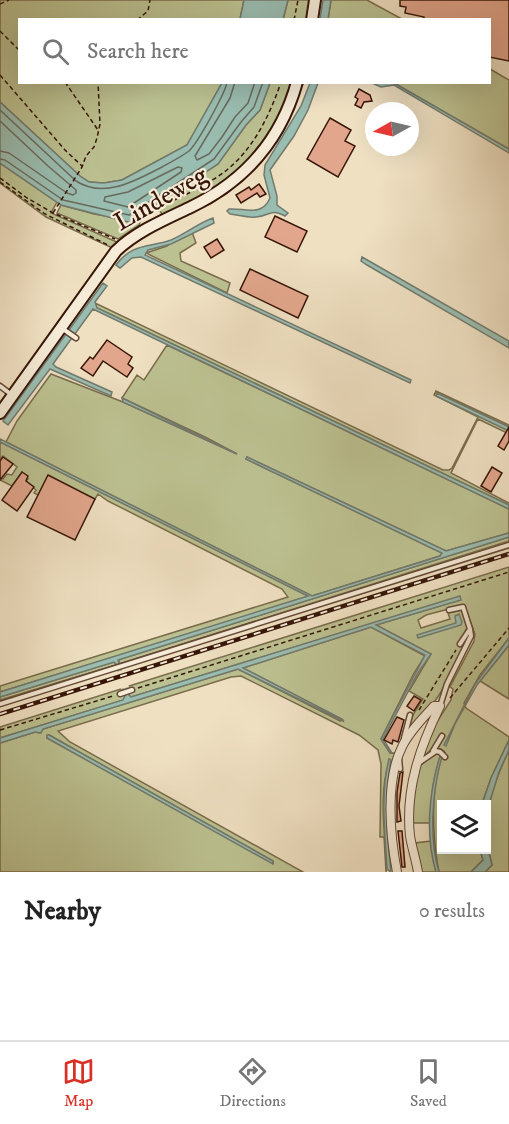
<!DOCTYPE html>
<html lang="en">
<head>
<meta charset="utf-8">
<style>
  body { margin:0; font-family:"IM FELL DW Pica",serif; background:#f6f6f6; color:#222 }
  .controls { position:absolute; right:18px; bottom:18px; display:grid; overflow:hidden; border-radius:0px; box-shadow:0 6px 24px #0002 }
  .controls button { width:54px; height:54px; display:grid; place-items:center; padding:0; border:0; border-bottom:2px solid #e0e0e0; background:#fff; color:#222; font:30px sans-serif }
  .compass { position:absolute; left:365px; top:102px; width:54px; height:54px; border-radius:50%; background:#fff; box-shadow:0 6px 24px #0002; rotate:262deg }
  .list { margin:0; padding:0; list-style:none }
  h2 { display:flex; justify-content:space-between; align-items:center; height:78px; margin:0; padding:0 24px; font-size:26px }
  h2 small { font-size:20px; font-weight:400; color:#767676 }
  .icon { flex:none; width:33px; height:33px; fill:none; stroke:currentColor; stroke-width:2; stroke-linecap:round; stroke-linejoin:round }
  .map { position:relative; flex:none; width:509px; height:872px; overflow:hidden }
  .search { position:absolute; background:#fff; box-shadow:0 6px 24px #0002; left:18px; right:18px; top:18px; height:66px; display:flex; align-items:center; gap:15px; box-sizing:border-box; padding:0 21px; border-radius:0px; color:#767676; font-size:22px }
  .sheet { height:168px; background:#fff }
  nav { display:flex; justify-content:space-around; align-items:center; box-sizing:border-box; height:84px; border-top:2px solid #e0e0e0; background:#fff; font-size:16px; color:#767676 }
  nav a { display:grid; justify-items:center; gap:3px }
  nav .on { color:#d93025 }
  .map>svg:first-child { display:block }
  .green { fill:#bcc191; stroke:#7a6c4c; stroke-width:1.5; fill-rule:evenodd }
  .water { fill:#9abdb1; stroke:#727a6d; stroke-width:1.5 }
  .pier { fill:#efe0c2 }
  .lines { fill:none; stroke-linecap:round; stroke-linejoin:round }
  .shore { stroke:#686a5c; stroke-width:1.5 }
  .building { fill:#e2a68c; stroke:#371608; stroke-width:1.5 }
  .service-casing { stroke:#654836; stroke-width:7 }
  .minor-casing { stroke:#654836; stroke-width:10 }
  .secondary-casing { stroke:#371608; stroke-width:14 }
  .path { stroke:#371608; stroke-width:1.5; stroke-dasharray:4.5 3; stroke-linecap:butt }
  .service { stroke:#f5ebd7; stroke-width:4 }
  .minor { stroke:#f5ebd7; stroke-width:8 }
  .secondary { stroke:#f5ebd7; stroke-width:10 }
  .rail-casing { stroke:#371608; stroke-width:4.5 }
  .rail { stroke:#f5ebd7; stroke-width:2; stroke-dasharray:7; stroke-linecap:butt }
  .labels { text-anchor:middle; dominant-baseline:central; stroke-width:4.5; stroke-linejoin:round; paint-order:stroke }
  .street-label { font-size:26px; fill:#371608; stroke:#f5ebd7 }
</style>
</head>
<body>
<div class="map">
<svg width="509" height="872" viewBox="0 0 509 872">
  <rect width="100%" height="100%" fill="#efe0c2"/>
  <filter id="stains"><feTurbulence type="fractalNoise" baseFrequency=".00333" numOctaves="4"/><feColorMatrix values="0 0 0 0 .2 0 0 0 0 .09 0 0 0 0 .02 0 0 0 .5 -.17"/></filter>
  <radialGradient id="worn" r=".72"><stop offset=".6" stop-color="#630" stop-opacity="0"/><stop offset="1" stop-color="#630" stop-opacity=".3"/></radialGradient>
  <!-- green -->
  <path class="green" d="M 0,0 L 244,0 L 240,19 L 20,20 L 20,82 L 222,83 L 187,145 L 122,180 L 104,183 L 89,182 L 80,176 L 0,102 Z
    M 288,0 L 310,0 L 307,19 L 283,20 Z
    M 331,0 L 367,0 L 402,19 L 328,20 Z
    M 490,69 L 509,80 L 509,149 L 394,83 L 490,82 Z
    M 270,83 L 293,83 L 288,98 L 266,141 L 232,179 L 163,216 L 160,211 L 155,210 L 141,220 L 139,225 L 118,239 L 57,213 L 61,205 L 94,214 L 135,221 L 136,217 L 218,164 L 246,125 L 260,110 Z
    M 0,163 L 57,202 L 51,213 L 119,243 L 112,248 L 46,217 L 0,183 Z
    M 192,232 L 196,243 L 180,253 L 181,261 L 230,283 L 227,293 L 146,253 L 167,246 L 173,241 Z
    M 95,303 L 443,470 L 449,470 L 452,468 L 478,417 L 434,395 L 436,391 L 509,425 L 509,427 L 438,393 L 436,395 L 509,431 L 509,434 L 478,419 L 451,473 L 509,503 L 509,505 L 110,314 L 97,308 Z
    M 167,345 L 509,509 L 509,533 L 446,551 L 247,457 L 246,459 L 442,553 L 440,556 L 312,596 L 6,442 L 17,421 L 51,374 L 123,402 L 237,454 L 205,437 L 122,398 L 137,375 L 144,380 Z
    M 0,442 L 306,595 L 308,597 L 0,692 L 0,686 L 288,597 L 282,589 L 108,501 L 98,494 L 95,499 L 48,476 L 38,495 L 34,493 L 36,490 L 26,481 L 28,479 L 22,472 L 12,486 L 0,480 L 0,477 L 3,479 L 7,474 L 12,475 L 17,467 L 3,456 L 0,459 Z
    M 509,537 L 509,541 L 119,664 L 119,660 L 121,659 Z
    M 509,567 L 509,638 L 480,675 L 464,703 L 466,708 L 509,737 L 509,740 L 491,778 L 482,804 L 442,804 L 442,850 L 480,850 L 483,860 L 471,872 L 439,872 L 438,867 C 432,831 431,792 441,757 C 432,778 431,800 431,823 L 413,823 L 413,800 L 418,767 L 435,753 L 446,756 L 444,751 L 438,748 L 443,737 L 440,735 L 434,747 L 422,758 L 433,728 L 451,700 L 453,689 L 450,687 L 474,641 L 475,634 L 464,605 L 426,615 L 418,620 L 421,628 L 450,619 L 448,613 L 460,610 L 463,612 L 468,626 L 459,644 L 469,633 L 469,636 L 441,692 L 433,704 L 407,733 L 411,718 L 423,699 L 409,691 L 431,654 L 376,625 L 460,600 L 460,597 L 131,697 L 128,694 L 132,692 L 131,688 L 127,689 L 126,687 Z
    M 371,627 L 425,656 L 414,673 L 381,739 L 390,753 L 396,753 L 390,836 L 387,836 L 387,832 L 390,759 C 378,791 385,836 387,869 L 386,871 L 384,837 L 380,837 L 381,764 L 378,750 L 359,735 L 241,676 L 231,677 L 58,731 L 70,742 L 303,872 L 0,872 L 0,743 L 35,732 L 40,733 L 43,729 L 238,669 L 340,721 L 343,720 L 243,668 ZM 49,735 L 273,861 L 273,863 L 47,738 Z
    M 509,645 L 509,699 L 480,681 Z
    M 114,662 L 116,665 L 0,700 L 0,697 Z
    M 124,688 L 124,690 L 119,692 L 121,696 L 125,694 L 124,700 L 0,738 L 0,727 Z
    M 509,750 L 509,872 L 485,872 L 492,865 C 480,822 490,790 509,750 Z
    M 431,841 L 436,872 L 421,872 L 415,843 Z"/>
  <!-- water -->
  <path class="water" d="M 244,0 L 288,0 L 283,19 L 240,19 Z
    M 323,0 L 331,0 L 328,19 L 320,19 Z
    M 222,83 L 270,83 L 260,110 L 246,125 L 218,164 L 137,217 L 135,221 L 132,223 L 61,205 L 0,163 L 0,102 L 80,176 L 89,182 L 104,183 L 122,180 L 187,145 Z
    M 310,83 L 318,83 L 308,110 L 294,136 L 270,170 L 277,196 L 277,205 L 288,213 L 285,216 C 270,208 270,216 256,217 C 248,218 238,215 230,214 L 227,211 L 229,209 C 245,208 262,217 270,198 L 264,175 L 265,165 L 301,106 Z
    M 372,83 L 394,83 L 509,149 L 509,153 L 394,85 L 381,87 Z
    M 213,218 L 214,223 L 171,244 L 148,250 L 145,255 L 411,380 L 410,383 L 141,257 L 132,258 L 120,268 L 116,265 C 132,243 148,248 171,240 C 186,234 198,223 213,218 Z
    M 362,257 L 509,341 L 509,348 L 367,265 L 361,261 Z
    M 103,283 L 107,286 L 95,302 L 97,308 L 509,505 L 509,509 L 93,309 L 53,364 L 56,367 L 112,392 L 111,396 L 50,369 L 8,425 L 3,421 Z
    M 437,393 L 509,427 L 509,431 L 436,396 Z
    M 122,398 L 237,454 L 123,402 Z
    M 0,439 L 312,596 L 440,556 L 442,553 L 246,459 L 247,457 L 446,551 L 509,533 L 509,537 L 118,660 L 128,694 L 131,697 L 460,596 L 461,600 L 376,625 L 431,654 L 418,673 L 383,739 L 392,753 L 390,753 L 381,739 L 425,655 L 371,627 L 243,668 L 342,719 L 343,721 L 238,669 L 43,729 L 41,733 L 35,732 L 0,743 L 0,738 L 123,700 L 125,696 L 116,664 L 114,662 L 0,697 L 0,692 L 308,596 L 0,442 Z
    M 459,614 L 462,622 L 461,625 L 418,638 L 417,635 L 456,623 L 455,616 Z
    M 509,638 L 509,645 L 477,685 L 455,724 L 446,746 L 444,745 L 475,684 Z
    M 49,735 L 273,861 L 273,864 L 47,738 L 47,735 Z
    M 509,740 L 509,750 L 499,772 L 487,811 L 486,804 L 482,804 L 491,778 Z
    M 440,756 L 442,757 C 432,790 429,839 439,872 L 436,872 C 425,836 429,792 440,756 Z
    M 389,759 L 391,760 C 384,797 387,835 391,872 L 387,869 C 385,833 380,795 389,759 Z
    M 487,845 L 492,865 L 485,872 L 471,872 L 483,860 L 480,850 L 486,850 Z"/>
  <!-- pier -->
  <path class="pier" d="M 123,670 L 129,687 L 121,689 L 116,672 Z"/>
  <g class="lines">
    <!-- shore -->
    <path class="shore" d="M 235,82 L 230,98 L 195,156 L 197,160 L 209,154 L 222,137 L 235,117 L 248,103 L 255,82
      M 0,110 L 76,181 C 104,199 135,181 162,167 C 171,162 181,157 189,151 C 197,144 226,92 227,82
      M 0,121 L 48,166 L 76,190 L 76,193 L 73,195 L 67,193 L 9,153 L 0,151
      M 0,159 L 5,160 L 63,200 L 129,215 L 214,159 L 241,122 L 254,107 L 263,82
      M 178,167 L 182,168 L 181,172 L 128,207 L 104,201 L 105,197 L 128,192 Z"/>
  </g>
  <!-- building -->
  <path class="building" d="M 400,0 L 509,0 L 509,61 L 489,57 L 489,20 L 424,20 L 424,17 L 405,13 L 406,7 L 400,6 Z
    M 359,89 L 370,95 L 372,101 L 364,102 L 361,108 L 355,105 L 358,99 L 355,97 Z
    M 330,118 L 351,130 L 345,141 L 355,146 L 338,177 L 307,159 Z
    M 259,184 L 266,194 L 260,197 L 257,193 L 241,203 L 236,195 L 249,187 L 251,190 Z
    M 275,216 L 307,231 L 297,252 L 265,237 Z
    M 217,239 L 224,250 L 211,258 L 204,247 Z
    M 250,269 L 308,296 L 298,318 L 240,290 Z
    M 107,340 L 132,357 L 128,364 L 133,368 L 127,377 L 103,361 L 93,376 L 81,368 L 90,357 L 93,359 Z
    M 509,427 L 509,441 L 504,450 L 498,446 Z
    M 3,457 L 13,464 L 0,480 L 0,461 Z
    M 492,467 L 502,473 L 491,492 L 481,486 Z
    M 22,472 L 28,476 L 26,481 L 34,487 L 17,511 L 2,500 Z
    M 48,475 L 95,499 L 75,540 L 27,517 Z
    M 414,696 L 421,700 L 414,711 L 407,706 Z
    M 397,717 L 404,720 L 398,742 L 393,740 L 392,744 L 384,740 Z
    M 403,772 L 399,806 L 401,821 L 397,822 L 397,792 L 400,773 Z
    M 398,831 L 402,831 L 405,867 L 402,867 Z"/>
  <g class="lines">
    <defs>
      <path id="service" d="M 63,329 L 76,338
        M 0,386 L 12,395
        M 460,644 L 470,629
        M 120,694 L 132,690
        M 0,704 L 509,545
        M 440,706 L 447,684 L 471,636 L 470,629 L 463,607 L 449,610
        M 404,738 L 410,715
        M 433,751 L 442,736
        M 399,758 L 400,769
        M 420,762 L 436,751 L 440,752 L 445,757"/>
      <path id="minor" d="M 397,872 C 390,836 385,781 402,747 C 409,732 423,718 434,706 L 440,706
        M 418,872 C 416,860 412,848 410,836 C 405,789 420,747 440,706"/>
      <path id="secondary" d="M 312,20 L 315,0
        M 0,413 L 116,251 C 137,231 166,219 191,207 C 245,181 281,140 297,82"/>
    </defs>
    <!-- service casing -->
    <use href="#service" class="service-casing"/>
    <!-- minor casing -->
    <use href="#minor" class="minor-casing"/>
    <!-- secondary casing -->
    <use href="#secondary" class="secondary-casing"/>
    <!-- path -->
    <path class="path" d="M 0,4 L 9,0
      M 137,20 L 148,11 L 150,0
      M 294,20 L 298,0
      M 0,31 L 20,51
      M 0,75 L 65,150 L 82,166
      M 65,82 L 98,130
      M 0,178 L 27,198 L 53,213 L 115,239
      M 0,182 L 45,214 L 110,246
      M 53,213 L 82,167 L 86,156 L 94,147 L 97,138 L 100,124 L 98,82
      M 141,221 C 154,209 173,201 189,193 C 198,188 208,183 217,177 C 250,156 269,118 281,82
      M 138,688 L 509,572
      M 450,698 L 509,628
      M 419,710 L 456,650
      M 0,730 L 113,696"/>
    <!-- service -->
    <use href="#service" class="service"/>
    <!-- minor -->
    <use href="#minor" class="minor"/>
    <!-- secondary -->
    <use href="#secondary" class="secondary"/>
    <defs>
      <path id="rail" d="M 0,714 L 509,554"/>
    </defs>
    <!-- rail casing -->
    <use href="#rail" class="rail-casing"/>
    <!-- rail -->
    <use href="#rail" class="rail"/>
  </g>
  <g class="labels">
    <!-- street labels -->
    <g class="street-label">
      <text transform="translate(161 199) rotate(-30)">Lindeweg</text>
    </g>
  </g>
  <rect width="100%" height="100%" filter="url(#stains)"/>
  <rect width="100%" height="100%" fill="url(#worn)"/>
</svg>
<div class="controls">
<button><svg class="icon" aria-label="layers" viewBox="0 0 24 24"><path d="M12 4l9 5-9 5-9-5zM3 14l9 5 9-5"/></svg></button>
</div>
<svg class="compass" viewBox="-18 -18 36 36"><path d="M0-13l5 13h-10z" fill="#e53935"/><path d="M0 13l5-13h-10z" fill="#767676"/></svg>
<div class="search"><svg class="icon" aria-label="search" viewBox="0 0 24 24"><circle cx="10" cy="10" r="6"/><path d="M15 15l6 6"/></svg>Search here</div>
</div>
<section class="sheet">
<h2>Nearby<small>0 results</small></h2>
<ul class="list">
</ul>
</section>
<nav>
<a class="on"><svg class="icon" aria-label="map" viewBox="0 0 24 24"><path d="M3 6l6-2 6 2 6-2v14l-6 2-6-2-6 2zM9 4v14M15 6v14"/></svg>Map</a>
<a><svg class="icon" aria-label="directions" viewBox="0 0 24 24"><path d="M12 3l9 9-9 9-9-9zM9 14v-3h6M13 9l2 2-2 2"/></svg>Directions</a>
<a><svg class="icon" aria-label="saved" viewBox="0 0 24 24"><path d="M7 4h10v16l-5-4-5 4z"/></svg>Saved</a>
</nav>
</body>
</html>
